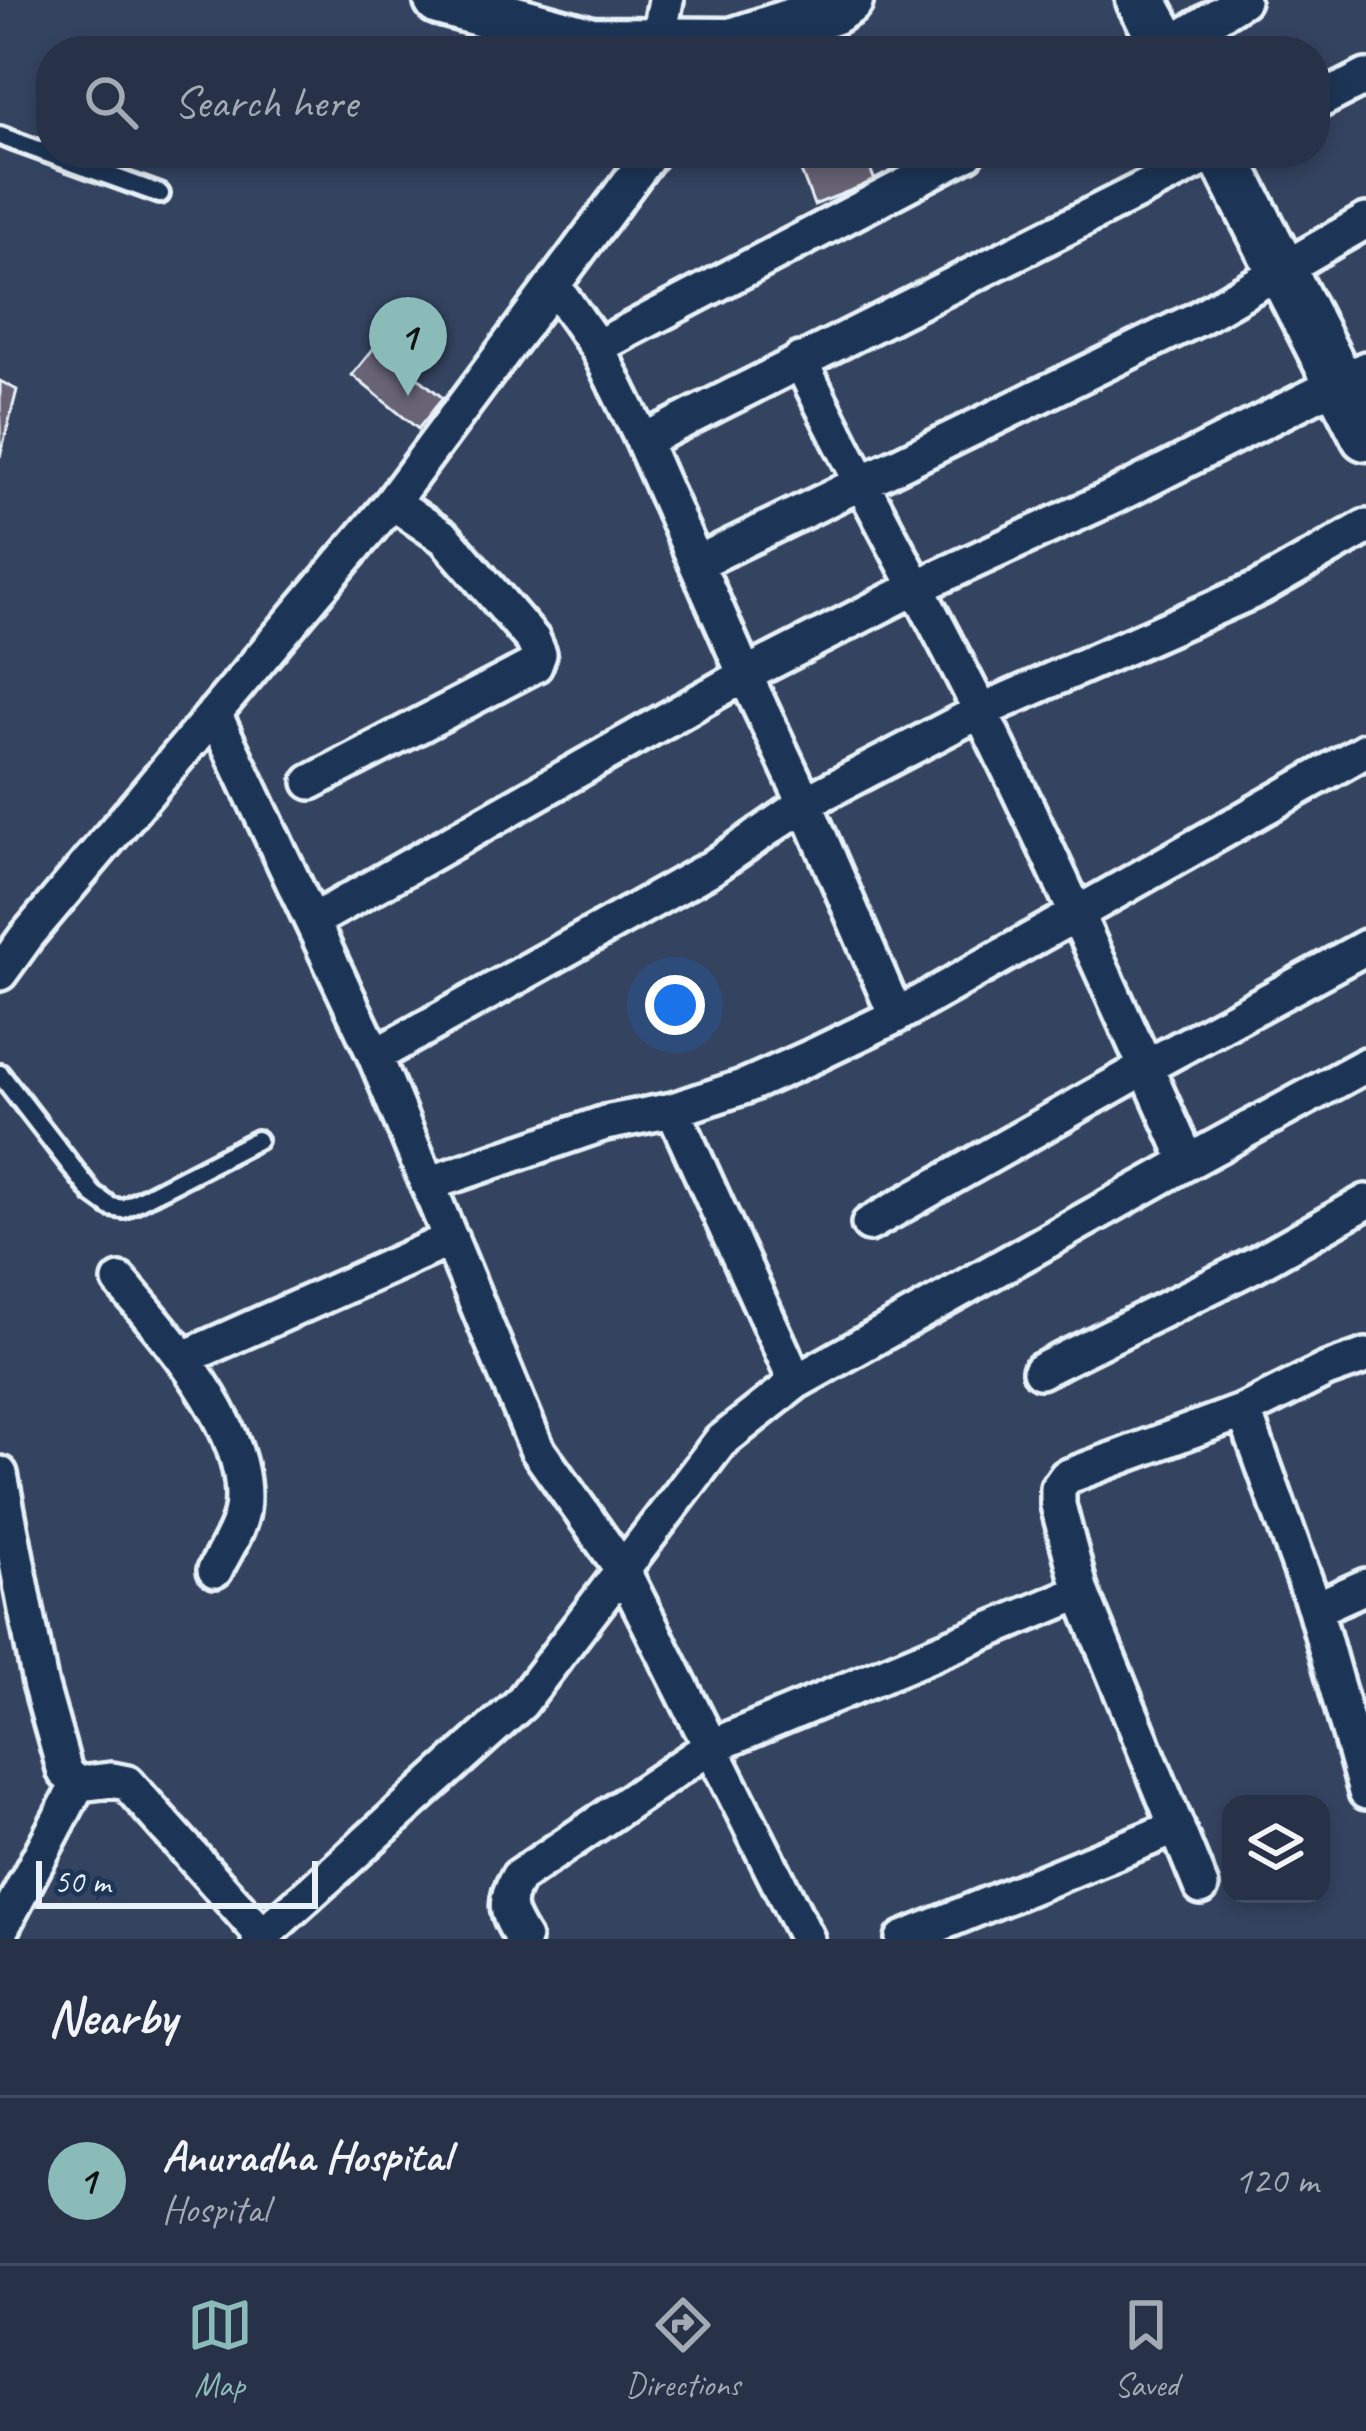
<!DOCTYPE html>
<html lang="en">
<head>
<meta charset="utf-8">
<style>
  body { margin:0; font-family:Caveat,sans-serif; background:#333e52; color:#f1f3f6 }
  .controls { position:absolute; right:36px; bottom:36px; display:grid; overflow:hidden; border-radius:24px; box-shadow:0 6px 18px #0003 }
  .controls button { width:108px; height:108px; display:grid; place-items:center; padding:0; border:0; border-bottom:3px solid #434d60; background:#273248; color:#f1f3f6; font:60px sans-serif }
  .scale { position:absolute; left:36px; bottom:30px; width:282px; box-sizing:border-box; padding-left:12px; border:6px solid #e8f1f8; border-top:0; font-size:33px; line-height:42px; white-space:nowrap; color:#e8f1f8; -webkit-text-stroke:9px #1d3557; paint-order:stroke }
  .you { position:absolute; left:675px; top:1005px; width:42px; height:42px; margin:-30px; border:9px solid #fff; border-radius:50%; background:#1a73e8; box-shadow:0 0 0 18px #1a73e833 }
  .badge { display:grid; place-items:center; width:78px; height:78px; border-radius:50%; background:#8bbbb9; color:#111; font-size:39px; font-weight:700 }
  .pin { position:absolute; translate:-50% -99px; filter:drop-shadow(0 3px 6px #0008) }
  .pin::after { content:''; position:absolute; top:63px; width:42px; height:36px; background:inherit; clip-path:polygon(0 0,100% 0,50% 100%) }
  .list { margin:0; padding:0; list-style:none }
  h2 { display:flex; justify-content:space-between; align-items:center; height:156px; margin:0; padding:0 48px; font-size:51px }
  h2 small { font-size:39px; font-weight:400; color:#a4aab4 }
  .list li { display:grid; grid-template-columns:78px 1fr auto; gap:36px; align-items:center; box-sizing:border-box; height:168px; padding:0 48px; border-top:3px solid #434d60 }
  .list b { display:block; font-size:45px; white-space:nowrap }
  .list p { margin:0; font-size:39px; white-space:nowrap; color:#a4aab4 }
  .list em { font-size:39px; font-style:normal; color:#a4aab4 }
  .icon { flex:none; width:66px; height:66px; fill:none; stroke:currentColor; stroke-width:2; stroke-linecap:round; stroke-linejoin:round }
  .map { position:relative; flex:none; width:1366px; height:1939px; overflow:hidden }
  .search { position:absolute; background:#273248; box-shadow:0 6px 18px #0003; left:36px; right:36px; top:36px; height:132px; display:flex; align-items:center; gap:30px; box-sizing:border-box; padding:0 42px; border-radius:48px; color:#a4aab4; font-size:45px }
  .sheet { height:324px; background:#273248 }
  nav { display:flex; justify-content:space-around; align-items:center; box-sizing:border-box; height:168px; border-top:3px solid #434d60; background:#273248; font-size:33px; color:#a4aab4 }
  nav a { display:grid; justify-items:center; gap:6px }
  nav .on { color:#8bbbb9 }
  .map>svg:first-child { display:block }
  .building { fill:#686474; stroke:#e8f1f8; stroke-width:3 }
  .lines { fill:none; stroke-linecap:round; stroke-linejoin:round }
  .lane-casing { stroke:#e8f1f8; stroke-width:26 }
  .street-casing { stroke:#e8f1f8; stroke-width:42 }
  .secondary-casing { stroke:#e8f1f8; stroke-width:57 }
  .lane { stroke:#1d3557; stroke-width:16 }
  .street { stroke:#1d3557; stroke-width:33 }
  .secondary { stroke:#1d3557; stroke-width:48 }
</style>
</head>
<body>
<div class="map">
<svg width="1366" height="1939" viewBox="0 0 1366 1939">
  <rect width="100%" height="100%" fill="#344360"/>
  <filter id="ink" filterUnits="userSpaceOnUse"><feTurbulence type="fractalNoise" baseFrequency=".00833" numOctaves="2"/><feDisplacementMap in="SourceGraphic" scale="24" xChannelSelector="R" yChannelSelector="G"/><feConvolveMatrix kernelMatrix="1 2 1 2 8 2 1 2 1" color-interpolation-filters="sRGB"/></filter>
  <g filter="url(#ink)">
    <!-- building -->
    <path class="building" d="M 794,153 L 864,153 L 875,181 L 814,205 Z
      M 377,344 L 443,398 L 418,429 L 352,375 Z
      M 0,381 L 17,390 L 0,457 Z"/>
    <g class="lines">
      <defs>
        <path id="lane" d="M 0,136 L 160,194
          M 0,1074 L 93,1194 L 111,1207 L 123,1209 L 257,1140"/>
        <path id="street" d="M 658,42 L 666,0
          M 1160,51 L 1242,0
          M 1315,103 L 1366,77
          M 554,286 L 597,347 L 643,441 L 745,675 L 805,803 L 896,1016
          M 597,347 L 967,153
          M 800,360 C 857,480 924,596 983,716 C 1055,863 1121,1012 1188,1162
          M 643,441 L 1214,153
          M 697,563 L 1197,319 L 1366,221
          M 214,713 L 375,1056 L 537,1449 L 622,1569 L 807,1939
          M 311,782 L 535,665 L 539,654 L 533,640 L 445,538 L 392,502
          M 313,921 L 745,675 L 915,588 L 1115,496 L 1366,369
          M 0,973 L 26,937 L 392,502 L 651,153
          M 375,1056 L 711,868 L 805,803 L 981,711 L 1260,588 L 1366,527
          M 673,1110 L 796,1382
          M 428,1184 L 605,1123 L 673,1110 L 746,1086 L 811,1057 L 896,1016 L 1366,750
          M 869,1224 L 1146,1067 L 1366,947
          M 120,1281 C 168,1338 253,1431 242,1510 C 239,1530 224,1552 215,1570
          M 184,1358 L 451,1239
          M 1040,1371 L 1256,1264 L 1366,1202
          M 1244,1411 L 1315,1609 L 1366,1792
          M 0,1474 L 40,1683 L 65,1772 L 78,1784 L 112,1780 L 127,1783 L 266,1939
          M 1315,1609 L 1366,1586
          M 1201,1887 L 1081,1592 L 1058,1505 L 1058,1488 L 1066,1477 L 1244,1411 L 1326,1370 L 1366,1356
          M 0,1931 L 78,1784
          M 259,1939 L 521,1703 L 720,1442 L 796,1382 L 1188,1162 L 1366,1065
          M 523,1939 C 507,1913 502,1904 518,1877 L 710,1747 L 1081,1592
          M 903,1939 L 1177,1827"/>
        <path id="secondary" d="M 439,0 L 591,42 L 732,43 L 832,10 L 848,0
          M 1141,0 L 1169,51
          M 1222,153 L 1366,436"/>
      </defs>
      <!-- lane casing -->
      <use href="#lane" class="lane-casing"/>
      <!-- street casing -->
      <use href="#street" class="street-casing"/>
      <!-- secondary casing -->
      <use href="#secondary" class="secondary-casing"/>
      <!-- lane -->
      <use href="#lane" class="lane"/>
      <!-- street -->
      <use href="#street" class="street"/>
      <!-- secondary -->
      <use href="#secondary" class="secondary"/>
    </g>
  </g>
</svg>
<div class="controls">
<button><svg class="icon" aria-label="layers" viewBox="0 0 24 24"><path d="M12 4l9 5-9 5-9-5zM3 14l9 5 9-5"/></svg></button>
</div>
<div class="scale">50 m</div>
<div class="you"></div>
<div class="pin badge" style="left:408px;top:396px">1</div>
<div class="search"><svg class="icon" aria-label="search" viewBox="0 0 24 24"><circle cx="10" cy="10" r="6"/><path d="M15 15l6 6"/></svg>Search here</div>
</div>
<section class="sheet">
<h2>Nearby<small></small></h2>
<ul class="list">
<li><span class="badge">1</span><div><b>Anuradha Hospital</b><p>Hospital</p></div><em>120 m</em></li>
</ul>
</section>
<nav>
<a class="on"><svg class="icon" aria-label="map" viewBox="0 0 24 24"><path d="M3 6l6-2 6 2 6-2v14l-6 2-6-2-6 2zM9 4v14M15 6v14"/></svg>Map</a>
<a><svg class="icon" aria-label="directions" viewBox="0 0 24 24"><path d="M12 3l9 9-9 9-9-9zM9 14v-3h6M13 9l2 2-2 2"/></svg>Directions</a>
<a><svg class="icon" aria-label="saved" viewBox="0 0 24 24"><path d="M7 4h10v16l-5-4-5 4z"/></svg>Saved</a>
</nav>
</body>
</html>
